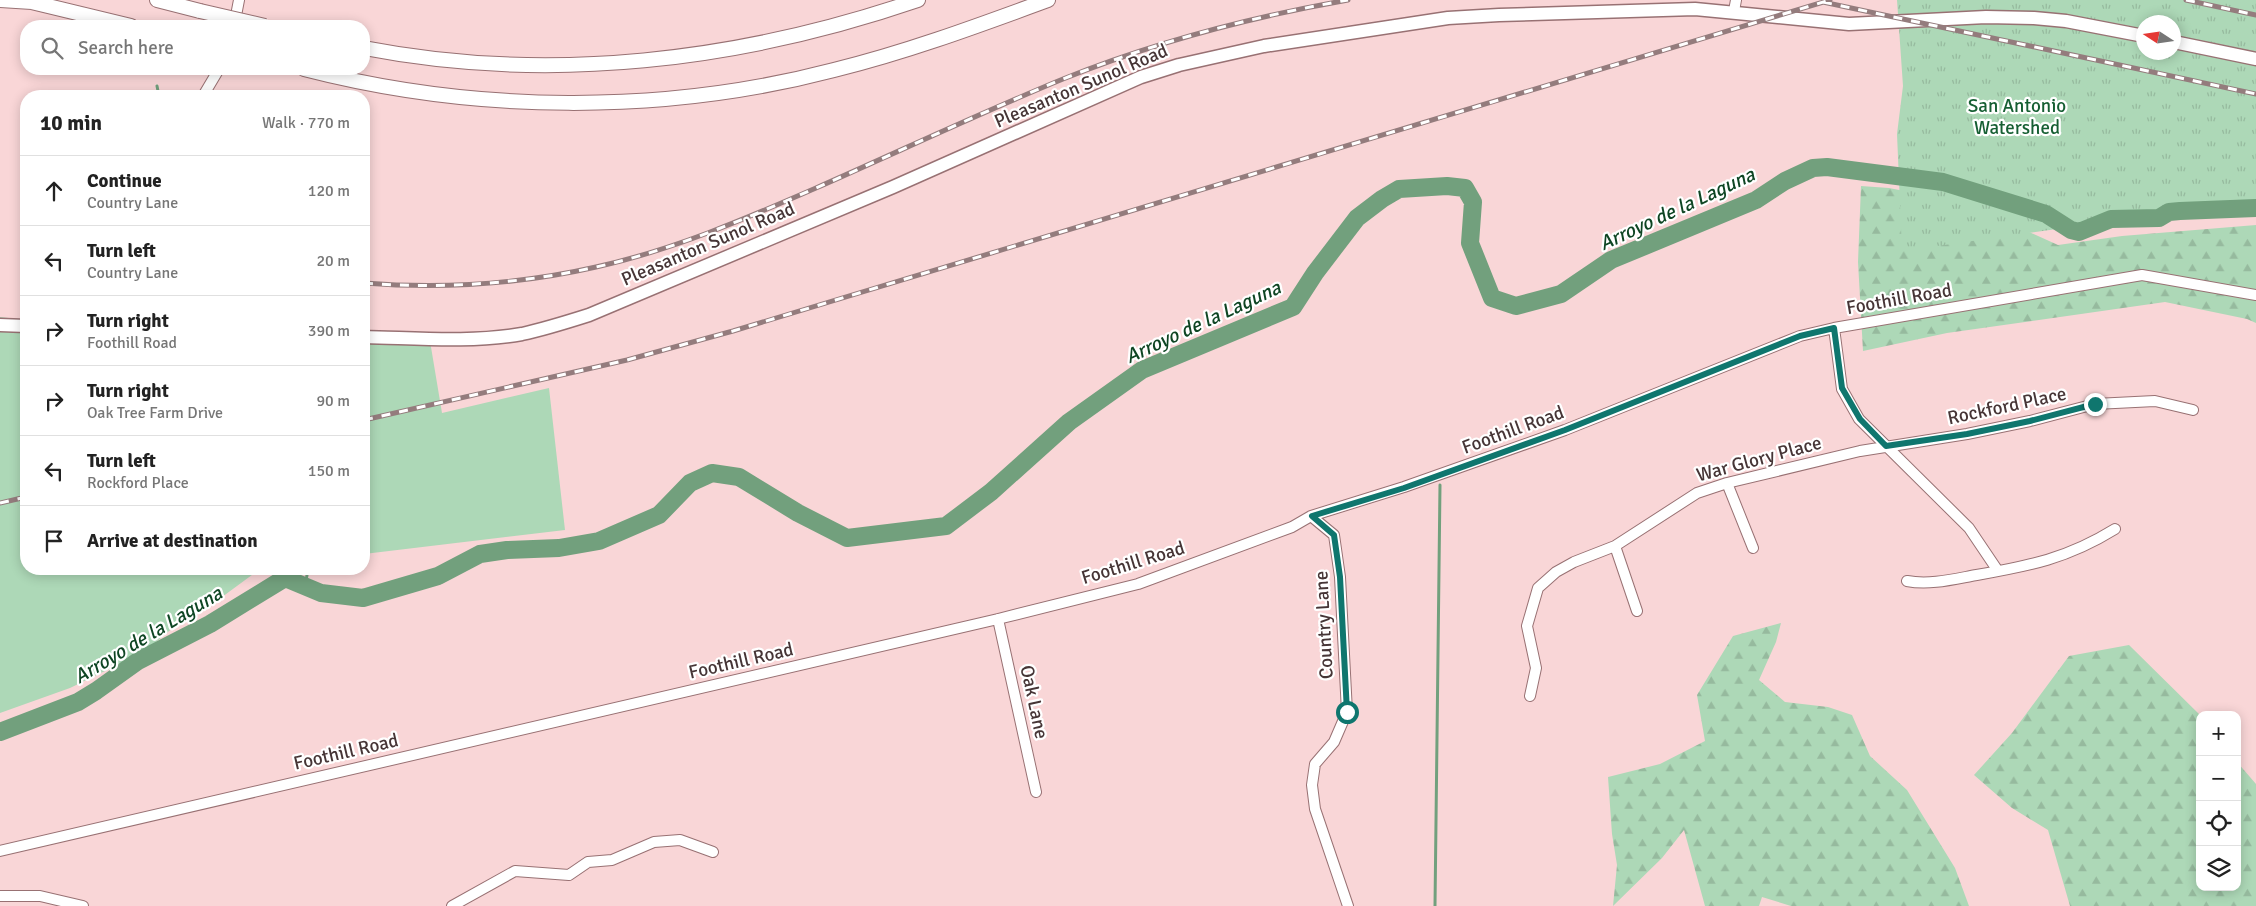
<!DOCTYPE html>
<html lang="en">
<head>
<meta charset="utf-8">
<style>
  body { margin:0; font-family:Signika,sans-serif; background:#f2f2f2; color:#222 }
  .controls { position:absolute; right:15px; bottom:15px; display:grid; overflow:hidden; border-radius:10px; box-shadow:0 2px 12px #0003 }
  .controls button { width:45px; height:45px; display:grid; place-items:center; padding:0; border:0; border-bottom:1px solid #e0e0e0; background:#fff; color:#222; font:25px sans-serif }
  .compass { position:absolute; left:2136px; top:15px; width:45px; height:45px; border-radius:50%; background:#fff; box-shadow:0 2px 12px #0003; rotate:282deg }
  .stop { position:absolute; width:15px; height:15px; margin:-11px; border:4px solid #0f766e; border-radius:50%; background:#fff }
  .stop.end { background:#0f766e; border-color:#fff; box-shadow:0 1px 5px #0008 }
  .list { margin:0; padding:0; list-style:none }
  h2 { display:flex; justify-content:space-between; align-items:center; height:65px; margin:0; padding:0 20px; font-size:21px }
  h2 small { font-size:16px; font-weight:400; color:#767676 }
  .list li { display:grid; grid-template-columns:32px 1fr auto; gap:15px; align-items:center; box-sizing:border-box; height:70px; padding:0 20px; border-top:1px solid #e0e0e0 }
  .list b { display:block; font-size:19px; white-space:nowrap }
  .list p { margin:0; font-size:16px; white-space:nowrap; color:#767676 }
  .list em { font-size:16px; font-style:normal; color:#767676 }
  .icon { flex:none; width:28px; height:28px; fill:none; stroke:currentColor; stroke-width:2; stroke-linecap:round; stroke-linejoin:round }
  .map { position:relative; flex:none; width:2256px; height:906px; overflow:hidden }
  .search { position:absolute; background:#fff; box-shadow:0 2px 12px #0003; left:20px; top:20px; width:350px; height:55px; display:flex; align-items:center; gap:12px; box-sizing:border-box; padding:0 18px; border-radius:20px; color:#767676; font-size:19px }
  .panel { position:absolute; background:#fff; box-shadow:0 2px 12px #0003; left:20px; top:90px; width:350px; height:485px; border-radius:20px }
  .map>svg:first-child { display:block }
  .grass { fill:#add8b7 }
  .forest { fill:url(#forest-firs) }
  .park { fill:url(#park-tufts); fill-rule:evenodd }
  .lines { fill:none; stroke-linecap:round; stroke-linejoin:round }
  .stream { stroke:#72a07d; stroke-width:3 }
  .river { stroke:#72a07d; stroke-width:18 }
  .minor-casing { stroke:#987173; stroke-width:12 }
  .major-casing { stroke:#987173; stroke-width:15 }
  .highway-casing { stroke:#987173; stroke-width:16 }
  .minor { stroke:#fff; stroke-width:10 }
  .major { stroke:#fff; stroke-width:12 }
  .highway { stroke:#fff; stroke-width:14 }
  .rail-casing { stroke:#947c7d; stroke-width:5 }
  .rail { stroke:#fff; stroke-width:3; stroke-dasharray:9; stroke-linecap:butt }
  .highway-bridge-casing { stroke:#987173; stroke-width:16; stroke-linecap:butt }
  .highway-bridge { stroke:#fff; stroke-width:14 }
  .route { stroke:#0f766e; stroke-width:6 }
  .labels { text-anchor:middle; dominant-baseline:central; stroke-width:4.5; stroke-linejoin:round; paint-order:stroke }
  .street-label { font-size:19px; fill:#463536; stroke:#fff }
  .park-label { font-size:19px; fill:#165f33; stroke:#fff }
  .water-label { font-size:20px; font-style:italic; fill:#0e4523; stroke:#fff }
</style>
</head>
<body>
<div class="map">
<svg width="2256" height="906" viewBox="0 0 2256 906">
  <defs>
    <pattern id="forest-firs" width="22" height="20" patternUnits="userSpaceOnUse" patternTransform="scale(1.25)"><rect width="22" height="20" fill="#add8b7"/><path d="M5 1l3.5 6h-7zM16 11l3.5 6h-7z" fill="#96ba9e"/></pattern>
    <pattern id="park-tufts" width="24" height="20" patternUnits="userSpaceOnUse" patternTransform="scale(1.25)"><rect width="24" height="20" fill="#add8b7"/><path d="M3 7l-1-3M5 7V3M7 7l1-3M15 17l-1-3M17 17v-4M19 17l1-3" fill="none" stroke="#96ba9e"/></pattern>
  </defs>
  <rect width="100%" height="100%" fill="#f9d6d7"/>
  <!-- grass -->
  <path class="grass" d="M 0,317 L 26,320 L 26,569 L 260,569 L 203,611 L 181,621 L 144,652 L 70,688 L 0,713 Z
    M 364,333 L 429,335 L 442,413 L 549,388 L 565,530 L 364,554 Z"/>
  <!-- forest -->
  <path class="forest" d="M 1861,186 L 1889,188 L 1965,203 L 2058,245 L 2122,236 L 2256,225 L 2256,323 L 2247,319 L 2165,302 L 1947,333 L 1863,351 L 1858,262 Z
    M 1781,623 L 1776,642 L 1759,680 L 1785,702 L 1828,707 L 1852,715 L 1870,756 L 1907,790 L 1955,868 L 1969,906 L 1791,906 L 1762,897 L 1759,906 L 1705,906 L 1684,830 L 1662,858 L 1613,906 L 1617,865 L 1612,834 L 1608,777 L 1660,764 L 1705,741 L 1697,695 L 1733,636 Z
    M 2129,645 L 2200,715 L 2200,887 L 2237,887 L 2237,762 L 2256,784 L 2256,906 L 2070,906 L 2048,830 L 2012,808 L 1974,775 L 2012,733 L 2069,656 Z"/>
  <!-- park -->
  <path class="park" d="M 1897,0 L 2256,0 L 2256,206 L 2241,203 L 1902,251 L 1897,134 L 1903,86 ZM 2144,22 L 2174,22 L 2174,52 L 2144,52 Z"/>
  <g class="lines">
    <!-- stream -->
    <path class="stream" d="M 157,86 L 159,96
      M 305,587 L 308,569
      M 1435,906 L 1440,485"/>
    <!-- river -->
    <path class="river" d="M 0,732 L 78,702 L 96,691 L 138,661 L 210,624 L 285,578 L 321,593 L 363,598 L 438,576 L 480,554 L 507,550 L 559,548 L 599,541 L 659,515 L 690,483 L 712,473 L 739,477 L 798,513 L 847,538 L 946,526 L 991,492 L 1069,422 L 1142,370 L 1293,307 L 1315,273 L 1357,218 L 1382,199 L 1399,189 L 1447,186 L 1465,188 L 1473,202 L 1470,243 L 1492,298 L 1516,306 L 1561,294 L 1611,260 L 1756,200 L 1785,181 L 1813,168 L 1827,167 L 1943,182 L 2046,214 L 2071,230 L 2079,232 L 2111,219 L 2159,218 L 2169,212 L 2180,211 L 2256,208"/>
    <defs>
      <path id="minor" d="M 1734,11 L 1736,0
        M 234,26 L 239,0
        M 203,96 L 219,69
        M 1834,328 L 1842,389 L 1859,419 L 1969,528 L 1998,571
        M 1727,483 L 1753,548
        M 1311,516 L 1334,535 L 1340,577 L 1347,712 L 1334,742 L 1315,764 L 1312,785 L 1315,809 L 1348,906
        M 1615,546 L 1637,611
        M 1907,581 C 1928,585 1950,580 1971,576 C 2027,566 2065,560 2115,529
        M 998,619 L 1036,792
        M 1530,696 L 1536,668 L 1527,626 L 1538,588 L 1556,572 L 1574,562 L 1615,546 L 1697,493 L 1727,483 L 1860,451 L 1967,434 L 2030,421 L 2095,404 L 2155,401 L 2193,410
        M 0,851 L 998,619 L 1138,584 L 1292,527 L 1311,516 L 1404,487 L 1565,430 L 1800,336 L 1834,328 L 2142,275 L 2256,295
        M 0,896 L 40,896 L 83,906
        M 452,906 L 515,871 L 569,875 L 588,862 L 612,860 L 654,842 L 680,840 L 713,852"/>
      <path id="major" d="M 2174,42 L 2256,59
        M 0,325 L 26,326
        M 364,337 C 416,338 470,343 522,334 C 545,329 567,322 589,315 L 893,187 L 1141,77 L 1179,65 L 1264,46 L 1448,18 L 1499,15 L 1695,9 L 1849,24 L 1986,17 L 2034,18 L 2066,21 L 2144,36"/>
      <path id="highway" d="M 0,0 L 32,2
        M 23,0 L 131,26
        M 157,0 L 200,11
        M 364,48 C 550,84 740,61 918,0
        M 304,69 C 475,113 662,115 834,70 C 907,52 977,26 1048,0"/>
    </defs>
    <!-- minor casing -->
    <use href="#minor" class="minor-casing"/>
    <!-- major casing -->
    <use href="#major" class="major-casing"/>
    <!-- highway casing -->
    <use href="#highway" class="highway-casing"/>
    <!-- minor -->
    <use href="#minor" class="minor"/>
    <!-- major -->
    <use href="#major" class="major"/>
    <!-- highway -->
    <use href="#highway" class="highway"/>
    <defs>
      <path id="rail" d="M 2186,0 L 2256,15
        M 1823,2 L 2256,94
        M 364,283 C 441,289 521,284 596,267 C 673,250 745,219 816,188 C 898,152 980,113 1063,79 C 1155,42 1251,17 1348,0
        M 364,420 L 627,360 L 733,331 L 1830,0
        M 0,503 L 26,497"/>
    </defs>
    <!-- rail casing -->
    <use href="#rail" class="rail-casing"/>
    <!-- rail -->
    <use href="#rail" class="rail"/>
    <defs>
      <path id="highway-bridge" d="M 200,11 L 265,26"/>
    </defs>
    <!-- highway-bridge casing -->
    <use href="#highway-bridge" class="highway-bridge-casing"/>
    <!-- highway-bridge -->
    <use href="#highway-bridge" class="highway-bridge"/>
  </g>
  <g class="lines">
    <!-- route -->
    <path class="route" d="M 1347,712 L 1340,577 L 1334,535 L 1312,516 L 1404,488 L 1565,430 L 1800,336 L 1834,328 L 1842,388 L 1860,419 L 1886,446 L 1967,434 L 2030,421 L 2095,404"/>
  </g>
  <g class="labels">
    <!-- street labels -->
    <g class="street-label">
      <text transform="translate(1081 86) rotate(-23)">Pleasanton Sunol Road</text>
      <text transform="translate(708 244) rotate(-23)">Pleasanton Sunol Road</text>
      <text transform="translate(1899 299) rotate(-10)">Foothill Road</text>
      <text transform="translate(2007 406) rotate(-12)">Rockford Place</text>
      <text transform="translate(1513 430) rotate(-20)">Foothill Road</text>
      <text transform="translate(1759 459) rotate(-15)">War Glory Place</text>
      <text transform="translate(1133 563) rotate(-17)">Foothill Road</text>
      <text transform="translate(1324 625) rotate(-93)">Country Lane</text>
      <text transform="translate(741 661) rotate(-13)">Foothill Road</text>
      <text transform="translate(1034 702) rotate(78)">Oak Lane</text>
      <text transform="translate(346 752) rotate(-13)">Foothill Road</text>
    </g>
    <!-- park labels -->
    <g class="park-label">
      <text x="2017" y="106">San Antonio<tspan x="2017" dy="22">Watershed</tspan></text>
    </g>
    <!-- water labels -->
    <g class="water-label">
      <text transform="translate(1677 209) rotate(-25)">Arroyo de la Laguna</text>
      <text transform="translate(1203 322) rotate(-25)">Arroyo de la Laguna</text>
      <text transform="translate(148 635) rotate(-31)">Arroyo de la Laguna</text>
    </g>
  </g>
</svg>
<div class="controls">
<button>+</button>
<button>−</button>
<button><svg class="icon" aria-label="locate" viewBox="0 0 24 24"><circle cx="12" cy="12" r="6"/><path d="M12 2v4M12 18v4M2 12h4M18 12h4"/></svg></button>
<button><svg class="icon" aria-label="layers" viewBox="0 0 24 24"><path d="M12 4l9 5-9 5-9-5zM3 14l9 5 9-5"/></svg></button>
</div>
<svg class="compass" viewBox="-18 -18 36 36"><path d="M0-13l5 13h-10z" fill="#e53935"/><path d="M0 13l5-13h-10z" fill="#767676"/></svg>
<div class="stop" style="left:1347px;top:712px"></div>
<div class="stop end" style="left:2095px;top:404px"></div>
<div class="search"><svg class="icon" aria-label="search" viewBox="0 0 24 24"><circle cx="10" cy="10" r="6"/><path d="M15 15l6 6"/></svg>Search here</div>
<section class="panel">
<h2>10 min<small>Walk · 770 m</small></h2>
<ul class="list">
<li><svg class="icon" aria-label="ahead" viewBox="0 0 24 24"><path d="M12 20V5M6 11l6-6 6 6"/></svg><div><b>Continue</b><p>Country Lane</p></div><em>120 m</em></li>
<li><svg class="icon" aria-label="left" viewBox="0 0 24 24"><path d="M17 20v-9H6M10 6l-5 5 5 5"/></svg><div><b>Turn left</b><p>Country Lane</p></div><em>20 m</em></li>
<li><svg class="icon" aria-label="right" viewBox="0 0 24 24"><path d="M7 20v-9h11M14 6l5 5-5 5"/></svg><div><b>Turn right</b><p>Foothill Road</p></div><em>390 m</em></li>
<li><svg class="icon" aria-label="right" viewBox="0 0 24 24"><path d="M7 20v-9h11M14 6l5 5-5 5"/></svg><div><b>Turn right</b><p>Oak Tree Farm Drive</p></div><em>90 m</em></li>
<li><svg class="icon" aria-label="left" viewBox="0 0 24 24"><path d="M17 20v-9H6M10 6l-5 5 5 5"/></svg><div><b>Turn left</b><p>Rockford Place</p></div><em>150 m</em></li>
<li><svg class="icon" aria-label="arrive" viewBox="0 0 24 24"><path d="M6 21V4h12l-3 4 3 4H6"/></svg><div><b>Arrive at destination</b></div></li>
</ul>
</section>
</div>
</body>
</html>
